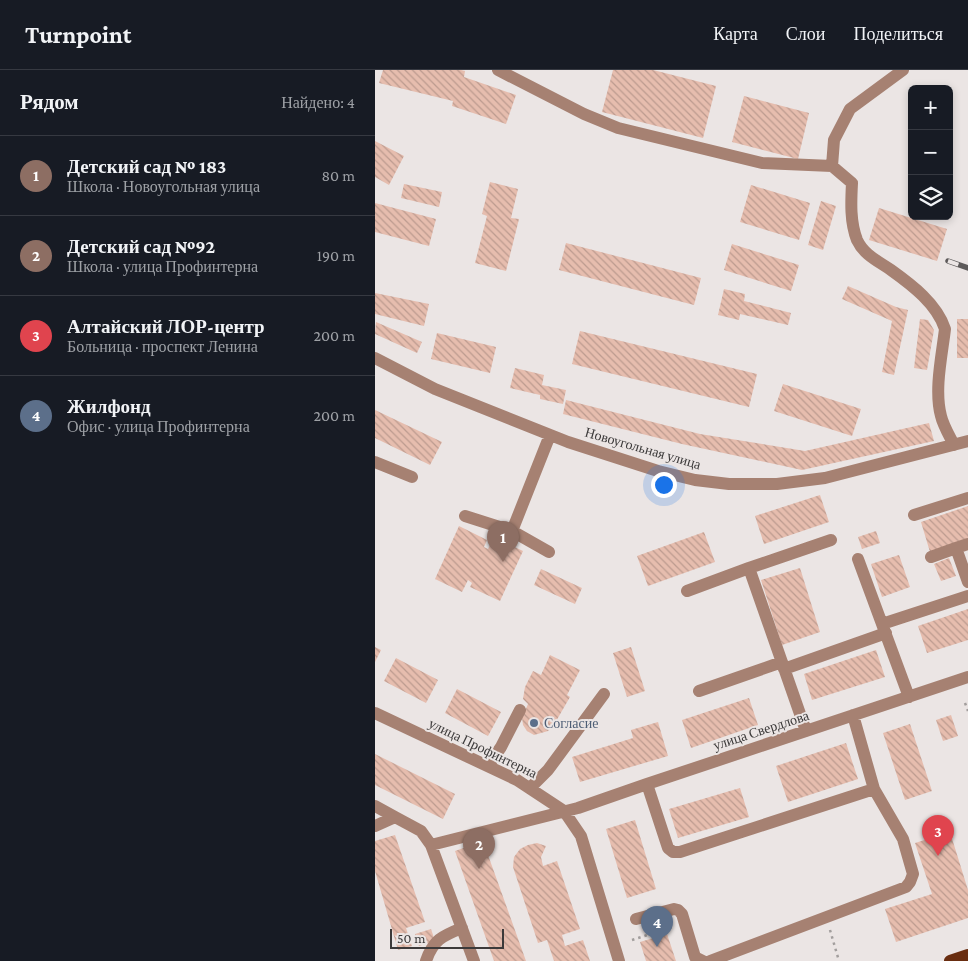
<!DOCTYPE html>
<html lang="ru">
<head>
<meta charset="utf-8">
<style>
  body { margin:0; font-family:"Crimson Pro",serif; background:#242831; color:#f1f3f6 }
  .controls { position:absolute; right:15px; top:15px; display:grid; overflow:hidden; border-radius:8px; box-shadow:0 2px 8px #0003 }
  .controls button { width:45px; height:45px; display:grid; place-items:center; padding:0; border:0; border-bottom:1px solid #363941; background:#171b24; color:#f1f3f6; font:25px sans-serif }
  .scale { position:absolute; left:15px; bottom:12px; width:114px; box-sizing:border-box; padding-left:5px; border:2px solid #3c3a3a; border-top:0; font-size:14px; line-height:18px; white-space:nowrap; color:#3c3a3a; -webkit-text-stroke:4px #ebe5e4; paint-order:stroke }
  .you { position:absolute; left:288px; top:414px; width:18px; height:18px; margin:-12px; border:4px solid #fff; border-radius:50%; background:#1a73e8; box-shadow:0 0 0 8px #1a73e833 }
  .badge { display:grid; place-items:center; width:32px; height:32px; border-radius:50%; background:#b45309; color:#fff; font-size:16px; font-weight:700 }
  .pin { position:absolute; translate:-50% -41px; filter:drop-shadow(0 1px 2px #0008) }
  .pin::after { content:''; position:absolute; top:26px; width:18px; height:15px; background:inherit; clip-path:polygon(0 0,100% 0,50% 100%) }
  .list { margin:0; padding:0; list-style:none }
  h2 { display:flex; justify-content:space-between; align-items:center; height:65px; margin:0; padding:0 20px; font-size:21px }
  h2 small { font-size:16px; font-weight:400; color:#9ea1a6 }
  .list li { display:grid; grid-template-columns:32px 1fr auto; gap:15px; align-items:center; box-sizing:border-box; height:80px; padding:0 20px; border-top:1px solid #363941 }
  .list b { display:block; font-size:19px; white-space:nowrap }
  .list p { margin:0; font-size:16px; white-space:nowrap; color:#9ea1a6 }
  .list em { font-size:16px; font-style:normal; color:#9ea1a6 }
  .icon { flex:none; width:28px; height:28px; fill:none; stroke:currentColor; stroke-width:2; stroke-linecap:round; stroke-linejoin:round }
  .map { position:relative; flex:none; width:593px; height:891px; overflow:hidden }
  header { display:flex; align-items:center; gap:30px; box-sizing:border-box; height:70px; padding:0 25px; background:#171b24; border-bottom:1px solid #363941 }
  header strong { font-size:24px }
  nav { display:flex; gap:28px; margin-inline-start:auto; font-size:18px }
  main { display:flex }
  aside { flex:1; background:#171b24 }
  .map>svg:first-child { display:block }
  .building { fill:url(#building-back-hatch) }
  .lines { fill:none; stroke-linecap:round; stroke-linejoin:round }
  .path { stroke:#a29e9d; stroke-width:2.5; stroke-dasharray:2.5 4; stroke-linecap:butt }
  .minor { stroke:#a68172; stroke-width:12 }
  .major { stroke:#692d10; stroke-width:12 }
  .rail-casing { stroke:#5d5a5a; stroke-width:5.5 }
  .rail { stroke:#ebe5e4; stroke-width:4; stroke-dasharray:11; stroke-linecap:butt }
  .service-dot { fill:#5c6f8a; stroke:#ebe5e4; stroke-width:2 }
  .labels { text-anchor:middle; dominant-baseline:central; stroke-width:4; stroke-linejoin:round; paint-order:stroke }
  .street-label { font-size:14px; fill:#3c3a3a; stroke:#ebe5e4 }
  .service-label { font-size:14px; fill:#4e5e75; stroke:#ebe5e4; text-anchor:start }
</style>
</head>
<body>
<header>
<strong>Turnpoint</strong>
<nav><a>Карта</a><a>Слои</a><a>Поделиться</a></nav>
</header>
<main>
<aside>
<h2>Рядом<small>Найдено: 4</small></h2>
<ul class="list">
<li><span class="badge" style="background:#8d6e63">1</span><div><b>Детский сад № 183</b><p>Школа · Новоугольная улица</p></div><em>80 m</em></li>
<li><span class="badge" style="background:#8d6e63">2</span><div><b>Детский сад №92</b><p>Школа · улица Профинтерна</p></div><em>190 m</em></li>
<li><span class="badge" style="background:#e0444e">3</span><div><b>Алтайский ЛОР-центр</b><p>Больница · проспект Ленина</p></div><em>200 m</em></li>
<li><span class="badge" style="background:#5c6f8a">4</span><div><b>Жилфонд</b><p>Офис · улица Профинтерна</p></div><em>200 m</em></li>
</ul>
</aside>
<div class="map">
<svg width="593" height="891" viewBox="0 0 593 891">
  <defs>
    <pattern id="building-back-hatch" width="6" height="6" patternUnits="userSpaceOnUse" patternTransform="scale(1.25)"><rect width="6" height="6" fill="#e6bdae"/><path d="M-1 5l2 2M0 0l6 6M5-1l2 2" fill="none" stroke="#bc9b8f"/></pattern>
  </defs>
  <rect width="100%" height="100%" fill="#ebe5e4"/>
  <!-- building -->
  <path class="building" d="M 8,0 L 86,0 L 90,1 L 89,7 L 141,25 L 131,54 L 77,36 L 78,31 L 4,13 Z
    M 238,0 L 278,0 L 341,16 L 328,68 L 227,42 Z
    M 369,26 L 434,43 L 423,89 L 357,72 Z
    M 0,71 L 29,86 L 14,115 L 0,107 Z
    M 115,112 L 143,119 L 136,148 L 144,149 L 131,201 L 100,193 L 112,146 L 107,144 Z
    M 29,114 L 67,122 L 64,137 L 26,128 Z
    M 376,115 L 435,133 L 424,170 L 365,152 Z
    M 446,131 L 461,136 L 448,180 L 433,175 Z
    M 0,133 L 61,149 L 54,176 L 0,162 Z
    M 504,138 L 572,159 L 562,191 L 494,170 Z
    M 191,173 L 326,208 L 319,235 L 184,200 Z
    M 357,174 L 424,195 L 416,221 L 349,200 Z
    M 473,216 L 521,237 L 533,240 L 519,305 L 507,302 L 517,251 L 467,229 Z
    M 349,219 L 370,224 L 369,231 L 416,243 L 413,255 L 365,244 L 364,250 L 343,245 Z
    M 0,223 L 54,234 L 49,256 L 0,244 Z
    M 545,249 L 553,250 L 559,260 L 552,300 L 539,298 Z
    M 582,249 L 593,249 L 593,288 L 582,288 Z
    M 1,252 L 47,272 L 42,283 L 0,264 Z
    M 205,261 L 382,304 L 374,337 L 197,294 Z
    M 62,263 L 121,277 L 115,303 L 56,289 Z
    M 140,298 L 169,305 L 167,315 L 191,320 L 188,334 L 165,329 L 165,325 L 135,318 Z
    M 408,314 L 486,339 L 477,366 L 399,341 Z
    M 191,330 L 325,364 L 430,381 L 554,353 L 559,371 L 427,400 L 307,374 L 188,344 Z
    M 0,340 L 67,372 L 55,395 L 0,368 Z
    M 445,425 L 454,452 L 389,474 L 380,446 Z
    M 593,436 L 593,468 L 555,482 L 546,452 Z
    M 84,456 L 112,470 L 109,477 L 113,479 L 119,467 L 148,481 L 125,531 L 95,517 L 97,513 L 93,510 L 87,522 L 60,509 Z
    M 501,461 L 505,473 L 487,479 L 483,467 Z
    M 329,462 L 340,492 L 273,516 L 262,486 Z
    M 524,485 L 535,517 L 507,527 L 496,494 Z
    M 574,488 L 581,506 L 566,511 L 559,494 Z
    M 425,498 L 445,562 L 407,575 L 386,510 Z
    M 166,499 L 207,518 L 200,534 L 159,515 Z
    M 593,539 L 593,570 L 552,583 L 543,556 Z
    M 0,577 L 6,580 L 0,592 Z
    M 256,577 L 270,621 L 252,627 L 238,583 Z
    M 501,580 L 510,607 L 437,630 L 429,604 Z
    M 175,585 L 205,600 L 192,625 L 195,627 L 180,653 L 173,661 L 159,665 L 152,661 L 148,655 L 147,648 L 153,634 L 148,629 L 150,617 L 158,601 L 166,605 Z
    M 21,588 L 63,610 L 51,633 L 9,611 Z
    M 82,619 L 126,642 L 113,666 L 70,643 Z
    M 374,628 L 383,655 L 316,678 L 307,650 Z
    M 576,645 L 583,666 L 568,671 L 561,650 Z
    M 283,652 L 293,686 L 205,712 L 197,687 L 258,668 L 256,660 Z
    M 535,654 L 557,721 L 530,730 L 508,663 Z
    M 471,673 L 483,709 L 413,732 L 401,696 Z
    M 0,684 L 80,724 L 68,749 L 0,715 Z
    M 365,718 L 374,747 L 303,768 L 294,739 Z
    M 260,750 L 281,819 L 252,828 L 231,759 Z
    M 575,762 L 593,820 L 593,848 L 521,872 L 510,839 L 557,824 L 540,773 Z
    M 20,765 L 50,852 L 31,858 L 37,876 L 23,880 L 0,801 L 0,771 Z
    M 108,771 L 151,891 L 119,891 L 80,781 Z
    M 162,773 L 171,776 L 166,787 L 168,796 L 182,791 L 205,859 L 187,865 L 190,876 L 208,870 L 215,891 L 179,891 L 172,870 L 163,873 L 138,797 L 139,787 L 145,779 L 153,775 Z
    M 56,859 L 60,871 L 44,876 L 40,864 Z
    M 292,864 L 301,891 L 271,891 L 265,872 Z"/>
  <g class="lines">
    <!-- path -->
    <path class="path" d="M 590,633 L 593,641
      M 455,860 L 464,891
      M 257,870 L 297,857"/>
    <!-- minor -->
    <path class="minor" d="M 123,0 L 209,44 L 243,58 L 387,93 L 457,96 L 477,113 C 476,132 475,152 482,170 C 489,185 503,191 516,200 C 537,215 562,234 570,259 C 567,285 559,320 566,346 C 568,355 574,365 579,375
      M 457,96 L 459,70 L 475,39 L 528,0
      M 0,288 L 60,319 L 193,372 L 283,401 L 320,410 L 354,414 L 402,414 L 450,408 L 593,371
      M 0,392 L 37,407
      M 539,445 L 593,428
      M 90,446 L 137,461 L 174,482
      M 137,461 L 175,365
      M 593,474 L 581,478 L 593,512
      M 556,487 L 581,478
      M 483,489 L 507,554
      M 312,521 L 374,498
      M 409,599 L 511,563
      M 324,621 L 407,592
      M 534,627 L 507,554 L 593,526
      M 0,643 L 142,710 L 189,741 L 206,766 L 244,891
      M 431,661 L 374,498 L 456,470
      M 113,696 L 126,677 L 145,640
      M 272,714 L 293,778 L 298,782 L 305,782 L 499,719
      M 155,718 L 173,700 L 229,624
      M 0,736 L 20,747
      M 0,756 L 20,747 L 46,761 L 56,775 L 203,738 L 272,714 L 593,607
      M 56,775 L 99,891
      M 261,849 L 299,839 L 303,840 L 307,844 L 320,887 L 328,891
      M 51,891 C 58,870 67,866 87,858
      M 335,891 L 531,817 L 535,812 L 538,804 L 528,769 L 499,719 L 478,645"/>
    <!-- major -->
    <path class="major" d="M 575,891 L 593,885"/>
    <defs>
      <path id="rail" d="M 573,191 L 593,198"/>
    </defs>
    <!-- rail casing -->
    <use href="#rail" class="rail-casing"/>
    <!-- rail -->
    <use href="#rail" class="rail"/>
  </g>
  <!-- markers -->
  <circle class="service-dot" cx="159" cy="653" r="5"/>
  <g class="labels">
    <!-- street labels -->
    <g class="street-label">
      <text transform="translate(268 378) rotate(16)">Новоугольная улица</text>
      <text transform="translate(386 660) rotate(-18)">улица Свердлова</text>
      <text transform="translate(108 678) rotate(26)">улица Профинтерна</text>
    </g>
    <!-- service labels -->
    <g class="service-label">
      <text x="169" y="653">Согласие</text>
    </g>
  </g>
</svg>
<div class="controls">
<button>+</button>
<button>−</button>
<button><svg class="icon" aria-label="layers" viewBox="0 0 24 24"><path d="M12 4l9 5-9 5-9-5zM3 14l9 5 9-5"/></svg></button>
</div>
<div class="scale">50 m</div>
<div class="you"></div>
<div class="pin badge" style="left:128px;top:492px;background:#8d6e63">1</div>
<div class="pin badge" style="left:104px;top:799px;background:#8d6e63">2</div>
<div class="pin badge" style="left:563px;top:786px;background:#e0444e">3</div>
<div class="pin badge" style="left:282px;top:877px;background:#5c6f8a">4</div>
</div>
</main>
</body>
</html>
